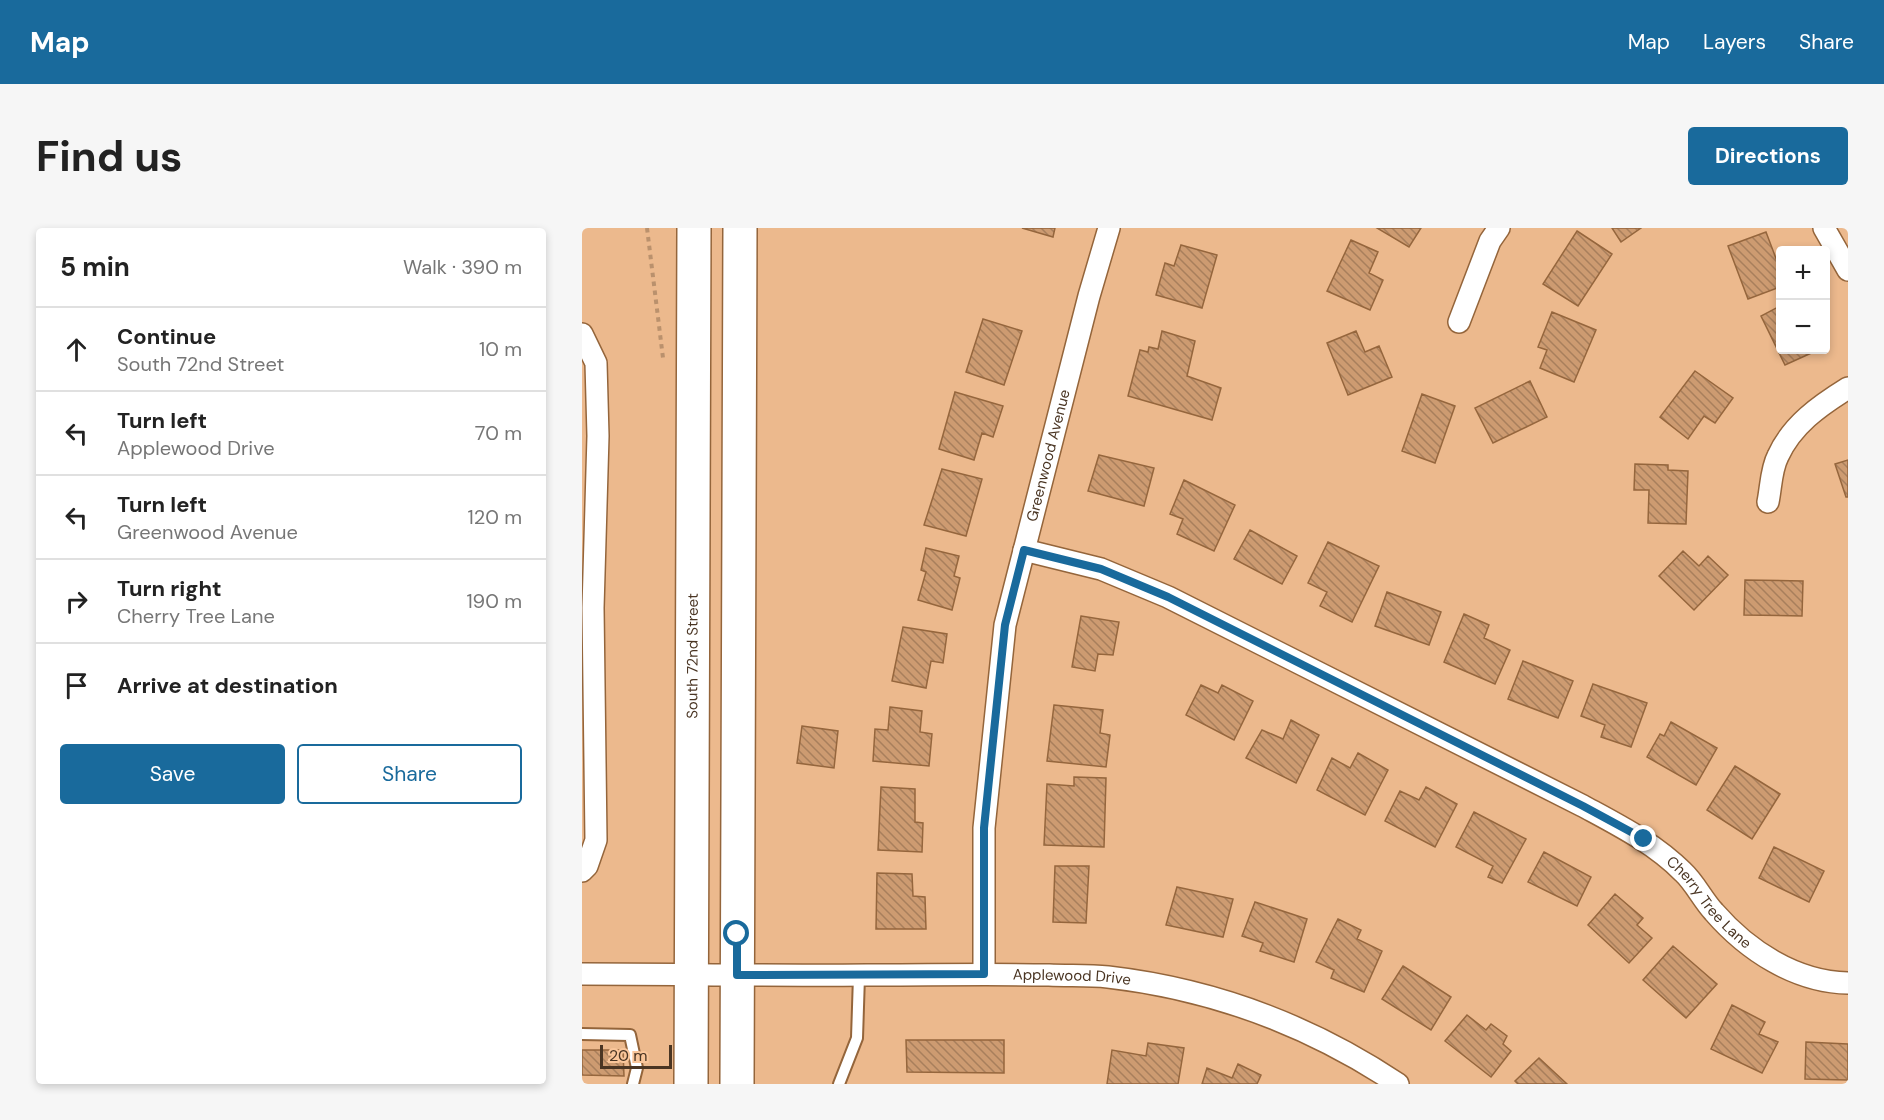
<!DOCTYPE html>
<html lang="en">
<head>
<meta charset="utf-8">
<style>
  body { margin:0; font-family:"DM Sans",sans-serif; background:#f6f6f6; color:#222 }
  .controls { position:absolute; right:18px; top:18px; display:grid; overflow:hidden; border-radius:6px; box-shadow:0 3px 9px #0003 }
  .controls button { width:54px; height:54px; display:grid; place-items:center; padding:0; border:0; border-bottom:2px solid #e0e0e0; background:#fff; color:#222; font:30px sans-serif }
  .scale { position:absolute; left:18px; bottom:15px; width:72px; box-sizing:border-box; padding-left:6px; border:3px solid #4a3523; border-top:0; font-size:16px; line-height:21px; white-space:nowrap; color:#4a3523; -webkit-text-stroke:4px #fac69a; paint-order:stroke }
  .stop { position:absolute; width:18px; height:18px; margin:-14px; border:4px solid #196a9c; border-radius:50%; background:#fff }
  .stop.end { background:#196a9c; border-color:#fff; box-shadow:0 2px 6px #0008 }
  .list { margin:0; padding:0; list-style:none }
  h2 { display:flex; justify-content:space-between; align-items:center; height:78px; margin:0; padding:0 24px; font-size:26px }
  h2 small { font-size:20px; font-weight:400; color:#767676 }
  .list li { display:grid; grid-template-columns:39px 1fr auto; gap:18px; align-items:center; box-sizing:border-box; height:84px; padding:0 24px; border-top:2px solid #e0e0e0 }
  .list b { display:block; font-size:22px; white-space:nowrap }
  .list p { margin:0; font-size:20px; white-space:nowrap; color:#767676 }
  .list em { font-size:20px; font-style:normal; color:#767676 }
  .actions { display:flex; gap:12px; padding:18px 24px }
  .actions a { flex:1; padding:14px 0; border:2px solid #196a9c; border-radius:6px; text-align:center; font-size:21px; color:#196a9c }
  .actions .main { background:#196a9c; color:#fff }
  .icon { flex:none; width:33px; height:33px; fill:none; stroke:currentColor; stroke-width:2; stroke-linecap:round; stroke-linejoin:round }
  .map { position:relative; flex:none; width:1266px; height:856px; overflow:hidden; border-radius:6px }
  header { display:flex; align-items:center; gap:36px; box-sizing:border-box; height:84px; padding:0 30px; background:#196a9c; color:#fff }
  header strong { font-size:28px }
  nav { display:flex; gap:33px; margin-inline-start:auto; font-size:21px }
  .intro { display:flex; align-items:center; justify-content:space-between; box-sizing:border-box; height:144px; padding:0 36px }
  h1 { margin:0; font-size:42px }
  .button { padding:15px 27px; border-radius:6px; background:#196a9c; color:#fff; font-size:21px; font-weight:700 }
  main { display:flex; gap:36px; padding:0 36px }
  aside { flex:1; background:#fff; border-radius:6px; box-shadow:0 3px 9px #0003 }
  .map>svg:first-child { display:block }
  .building { fill:url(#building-back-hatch); stroke:#95663d; stroke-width:1.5 }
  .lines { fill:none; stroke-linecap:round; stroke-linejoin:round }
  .lane-casing { stroke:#94653b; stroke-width:14 }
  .street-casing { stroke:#94653b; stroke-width:24 }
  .primary-casing { stroke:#94653b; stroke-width:36 }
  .path { stroke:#ba916d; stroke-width:4; stroke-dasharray:4.5 4.5; stroke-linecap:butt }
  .lane { stroke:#fff; stroke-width:10 }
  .street { stroke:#fff; stroke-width:21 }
  .primary { stroke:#fff; stroke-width:33 }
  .route { stroke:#196a9c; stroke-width:8 }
  .labels { text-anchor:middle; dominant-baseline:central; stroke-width:6; stroke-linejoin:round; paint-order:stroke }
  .street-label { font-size:15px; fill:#4a3523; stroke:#fac69a }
</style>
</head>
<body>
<header>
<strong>Map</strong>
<nav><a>Map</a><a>Layers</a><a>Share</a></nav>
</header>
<div class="intro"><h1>Find us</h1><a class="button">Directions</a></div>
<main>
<aside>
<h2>5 min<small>Walk · 390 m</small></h2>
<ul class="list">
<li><svg class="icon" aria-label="ahead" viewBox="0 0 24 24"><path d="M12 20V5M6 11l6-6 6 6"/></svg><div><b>Continue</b><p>South 72nd Street</p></div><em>10 m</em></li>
<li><svg class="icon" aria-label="left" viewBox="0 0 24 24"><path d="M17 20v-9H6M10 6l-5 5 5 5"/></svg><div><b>Turn left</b><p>Applewood Drive</p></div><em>70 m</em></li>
<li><svg class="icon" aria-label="left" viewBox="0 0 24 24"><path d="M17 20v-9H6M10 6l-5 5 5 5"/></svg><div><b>Turn left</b><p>Greenwood Avenue</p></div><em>120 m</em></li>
<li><svg class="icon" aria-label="right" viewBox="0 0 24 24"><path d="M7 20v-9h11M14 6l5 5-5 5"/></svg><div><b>Turn right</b><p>Cherry Tree Lane</p></div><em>190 m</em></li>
<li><svg class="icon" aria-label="arrive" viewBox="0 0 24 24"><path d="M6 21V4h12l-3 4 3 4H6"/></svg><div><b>Arrive at destination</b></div></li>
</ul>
<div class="actions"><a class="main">Save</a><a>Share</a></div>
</aside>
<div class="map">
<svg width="1266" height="856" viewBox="0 0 1266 856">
  <defs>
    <pattern id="building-back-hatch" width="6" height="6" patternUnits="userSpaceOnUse" patternTransform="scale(1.5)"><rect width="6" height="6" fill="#cd9b71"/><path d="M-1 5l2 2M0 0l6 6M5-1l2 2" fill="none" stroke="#a87f5c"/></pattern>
  </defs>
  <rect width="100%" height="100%" fill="#ecb98d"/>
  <!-- building -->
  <path class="building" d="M 440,0 L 473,0 L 471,9 Z
    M 795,0 L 839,0 L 827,19 Z
    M 1030,0 L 1059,0 L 1039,14 Z
    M 995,3 L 1030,26 L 996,78 L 961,56 Z
    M 1184,4 L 1198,41 L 1198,59 L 1166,71 L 1146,18 Z
    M 769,12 L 796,24 L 787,45 L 801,52 L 788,82 L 745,63 Z
    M 599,17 L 635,27 L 620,80 L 574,67 L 583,35 L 592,38 Z
    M 1198,78 L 1198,122 L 1236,122 L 1203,137 L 1179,88 Z
    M 970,84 L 1014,102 L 992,154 L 958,140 L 965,122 L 956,119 Z
    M 401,91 L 440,103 L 422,157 L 384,144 Z
    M 580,103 L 613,113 L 605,148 L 639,160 L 630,192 L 546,168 L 558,122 L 566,124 L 567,119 L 576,121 Z
    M 774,103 L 783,124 L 797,118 L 810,149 L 766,167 L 745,115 Z
    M 1113,143 L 1151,170 L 1133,195 L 1122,188 L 1106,211 L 1078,189 Z
    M 948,153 L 965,189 L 911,215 L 893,180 Z
    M 373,164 L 421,178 L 411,209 L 400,205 L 392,232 L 357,221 Z
    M 840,166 L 873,178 L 853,235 L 820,223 Z
    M 517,227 L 572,240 L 562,278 L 506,263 Z
    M 1266,232 L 1266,269 L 1264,269 L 1253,236 Z
    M 1053,236 L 1086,237 L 1086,242 L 1106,243 L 1104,296 L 1066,295 L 1067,262 L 1052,262 Z
    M 360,241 L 400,251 L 384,308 L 342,297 Z
    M 602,252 L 653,277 L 632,323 L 595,306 L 601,291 L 588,286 Z
    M 668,302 L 715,328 L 700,356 L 652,331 Z
    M 746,314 L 797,338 L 770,394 L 738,378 L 745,364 L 726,355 Z
    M 344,320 L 377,328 L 372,348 L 378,350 L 370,382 L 336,372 L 344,344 L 339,342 Z
    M 1101,323 L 1117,338 L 1126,328 L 1146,347 L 1112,382 L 1077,348 Z
    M 1163,352 L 1221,353 L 1220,388 L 1162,387 Z
    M 805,364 L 859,384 L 847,417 L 793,398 Z
    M 882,386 L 907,397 L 902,410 L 928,422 L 913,456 L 862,434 Z
    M 499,388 L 537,394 L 531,427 L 516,426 L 513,443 L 490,439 Z
    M 321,399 L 365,406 L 361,435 L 349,433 L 344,460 L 310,453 Z
    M 941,433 L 991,453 L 976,490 L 926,471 Z
    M 1011,456 L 1065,475 L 1049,519 L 1019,509 L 1023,497 L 999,488 Z
    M 619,457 L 636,465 L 640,457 L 671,473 L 652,512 L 604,487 Z
    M 472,477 L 521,482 L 518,505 L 528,507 L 524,539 L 465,533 Z
    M 308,479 L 340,483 L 338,504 L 350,506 L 347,538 L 291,533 L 293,501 L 306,502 Z
    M 709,492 L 737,507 L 714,555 L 664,530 L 680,502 L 701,511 Z
    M 1089,494 L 1135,520 L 1114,557 L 1065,529 L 1078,506 L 1082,508 Z
    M 220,498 L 256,503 L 252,540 L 215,535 Z
    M 776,525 L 806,542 L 783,587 L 735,562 L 750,530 L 768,540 Z
    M 1153,538 L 1198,566 L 1170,611 L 1125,582 Z
    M 492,549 L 524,550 L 522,619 L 462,617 L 465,556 L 492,558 Z
    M 299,559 L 333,561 L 333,594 L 341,595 L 340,624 L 296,622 Z
    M 844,559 L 875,576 L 853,619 L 803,593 L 818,563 L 837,572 Z
    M 892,584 L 944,611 L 920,655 L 906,649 L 911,638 L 874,619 Z
    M 1192,619 L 1242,643 L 1227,674 L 1177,650 Z
    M 962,624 L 1009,649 L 995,678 L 946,654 Z
    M 473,638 L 507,638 L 504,695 L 471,694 Z
    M 295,645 L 330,646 L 331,668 L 343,669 L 344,701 L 294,701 Z
    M 595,659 L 651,671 L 641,709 L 584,697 Z
    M 1033,666 L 1061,690 L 1055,697 L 1070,710 L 1047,735 L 1006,697 Z
    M 673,674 L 725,691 L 712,734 L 678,723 L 681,715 L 660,708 Z
    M 756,691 L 779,702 L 775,711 L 800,723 L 782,764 L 749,750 L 752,742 L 734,734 Z
    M 1091,718 L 1135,756 L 1104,790 L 1061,752 Z
    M 821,738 L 869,769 L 849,802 L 800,771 Z
    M 1150,777 L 1183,794 L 1177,806 L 1196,814 L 1180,845 L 1129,821 Z
    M 885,787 L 904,802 L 909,796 L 925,808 L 921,816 L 929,823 L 909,849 L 863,813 Z
    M 324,812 L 422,812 L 422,845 L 325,844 Z
    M 1224,814 L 1266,816 L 1266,852 L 1223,851 Z
    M 566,815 L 602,820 L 596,856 L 525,856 L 530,822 L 564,828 Z
    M 0,822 L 41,822 L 42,848 L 0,847 Z
    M 957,830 L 985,856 L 936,856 L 933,853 Z
    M 656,836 L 679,847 L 675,856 L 620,856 L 625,840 L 650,850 Z"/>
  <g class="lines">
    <defs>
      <path id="lane" d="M 0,806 L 48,807 L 55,840 L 51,856
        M 257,856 L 275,810 L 277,748"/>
      <g id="street">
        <path d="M 1242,0 L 1266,42"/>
        <path d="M 877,94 L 908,13 L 917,0"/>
        <path d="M 0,106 L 14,135 L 16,208 L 11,380 L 14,612 L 5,638 L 0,643"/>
        <path d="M 1186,274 C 1189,260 1189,241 1196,228 C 1210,197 1237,178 1266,160"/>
        <path id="s1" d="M 442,322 L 519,341 L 586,369 L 1001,578 C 1036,597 1072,615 1101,644 C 1113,655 1120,671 1132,684 C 1165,722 1213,754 1266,755"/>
        <path id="s2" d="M 0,746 C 95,746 190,748 285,747 C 346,747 406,746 467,747 C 486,748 506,747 526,749 C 630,761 729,798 816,856"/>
        <path id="s3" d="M 402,746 L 402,600 L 423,397 L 507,68 L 527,0"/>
      </g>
      <g id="primary">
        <path id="s4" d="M 109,856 L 112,0"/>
        <path d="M 155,856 L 158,0"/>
      </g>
    </defs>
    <!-- lane casing -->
    <use href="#lane" class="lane-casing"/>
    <!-- street casing -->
    <use href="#street" class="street-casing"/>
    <!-- primary casing -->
    <use href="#primary" class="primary-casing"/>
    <!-- path -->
    <path class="path" d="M 65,0 L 81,130"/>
    <!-- lane -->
    <use href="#lane" class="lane"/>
    <!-- street -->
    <use href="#street" class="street"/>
    <!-- primary -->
    <use href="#primary" class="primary"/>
  </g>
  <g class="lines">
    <!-- route -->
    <path class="route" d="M 155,706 L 155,747 L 402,746 L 402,600 L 423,397 L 442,322 L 519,341 L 586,369 L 1001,578 L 1062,611"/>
  </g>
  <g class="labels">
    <!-- street labels -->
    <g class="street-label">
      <text stroke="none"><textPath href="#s3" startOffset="525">Greenwood Avenue</textPath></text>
      <text stroke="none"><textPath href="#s4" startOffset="428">South 72nd Street</textPath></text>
      <text stroke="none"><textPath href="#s1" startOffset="777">Cherry Tree Lane</textPath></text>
      <text stroke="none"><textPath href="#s2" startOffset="490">Applewood Drive</textPath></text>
    </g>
  </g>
</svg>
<div class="controls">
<button>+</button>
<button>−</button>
</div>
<div class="scale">20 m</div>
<div class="stop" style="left:155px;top:706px"></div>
<div class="stop end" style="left:1062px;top:611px"></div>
</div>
</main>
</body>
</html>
